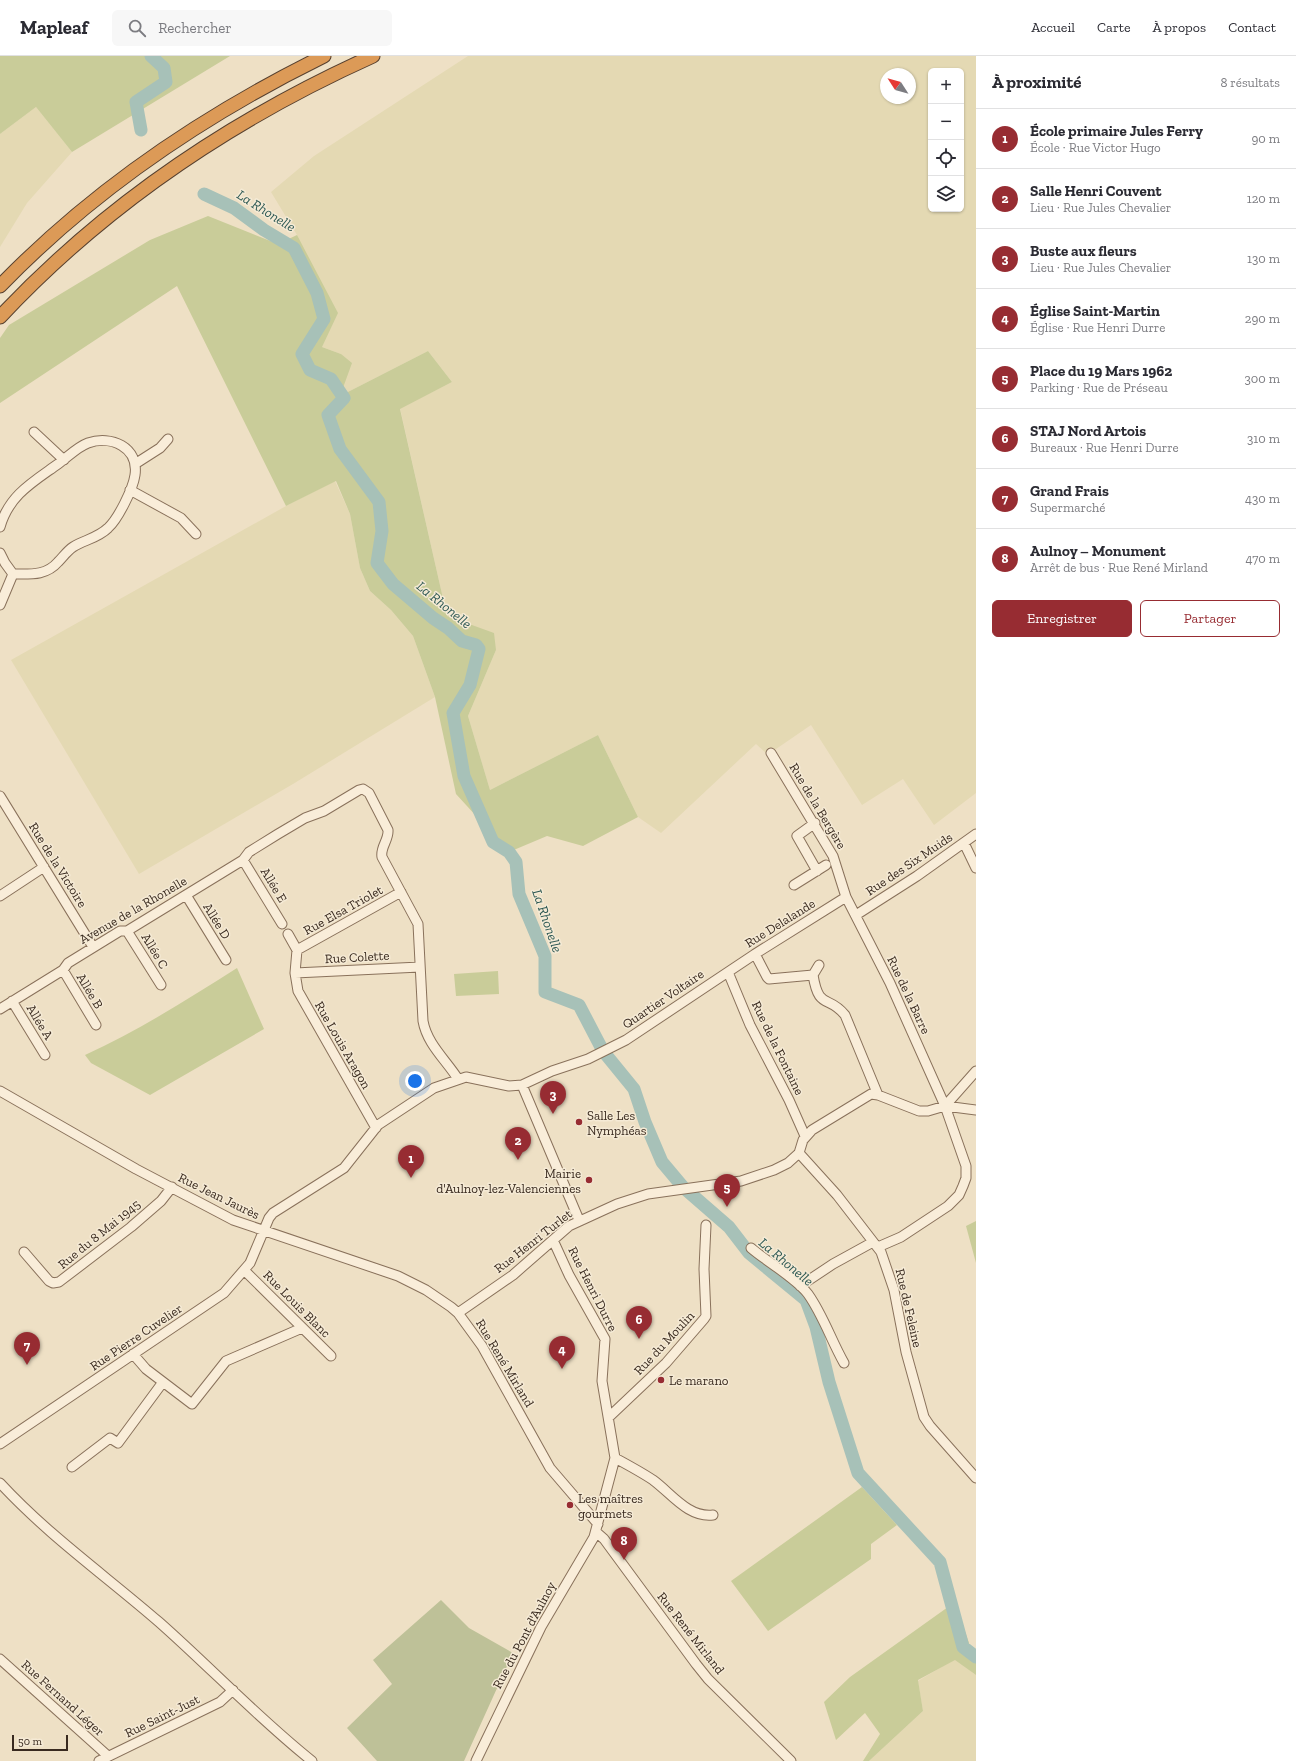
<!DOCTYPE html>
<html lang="fr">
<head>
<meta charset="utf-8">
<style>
  body { margin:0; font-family:"Zilla Slab",serif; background:#f7f7f7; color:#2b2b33 }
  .controls { position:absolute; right:12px; top:12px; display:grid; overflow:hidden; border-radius:6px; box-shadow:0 1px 3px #0004 }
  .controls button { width:36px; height:36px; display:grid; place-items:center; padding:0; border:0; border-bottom:1px solid #e1e1e2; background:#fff; color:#2b2b33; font:20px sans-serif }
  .compass { position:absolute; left:880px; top:12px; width:36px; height:36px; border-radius:50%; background:#fff; box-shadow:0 1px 3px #0004; rotate:306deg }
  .scale { position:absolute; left:12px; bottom:10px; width:56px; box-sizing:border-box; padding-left:4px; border:2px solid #392a1f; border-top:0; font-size:11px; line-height:14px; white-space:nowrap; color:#392a1f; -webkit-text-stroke:3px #f5ead5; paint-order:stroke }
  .you { position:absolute; left:415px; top:1025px; width:14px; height:14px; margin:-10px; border:3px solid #fff; border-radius:50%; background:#1a73e8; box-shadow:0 0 0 6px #1a73e833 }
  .badge { display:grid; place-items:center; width:26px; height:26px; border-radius:50%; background:#972c32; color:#fff; font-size:13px; font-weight:700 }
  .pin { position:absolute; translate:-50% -33px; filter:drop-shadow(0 1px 2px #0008) }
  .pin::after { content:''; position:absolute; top:21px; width:14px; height:12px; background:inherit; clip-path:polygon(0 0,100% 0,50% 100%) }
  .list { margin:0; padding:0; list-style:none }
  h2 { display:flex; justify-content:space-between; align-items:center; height:52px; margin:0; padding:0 16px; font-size:17px }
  h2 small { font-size:13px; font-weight:400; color:#7c7c81 }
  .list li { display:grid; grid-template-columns:26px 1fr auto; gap:12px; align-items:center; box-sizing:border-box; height:60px; padding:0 16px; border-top:1px solid #e1e1e2 }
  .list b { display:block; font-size:15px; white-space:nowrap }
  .list p { margin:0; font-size:13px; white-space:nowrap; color:#7c7c81 }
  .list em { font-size:13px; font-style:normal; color:#7c7c81 }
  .actions { display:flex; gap:8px; padding:12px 16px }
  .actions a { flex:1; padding:9px 0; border:1px solid #972c32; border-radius:6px; text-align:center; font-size:14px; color:#972c32 }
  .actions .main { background:#972c32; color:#fff }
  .icon { flex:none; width:22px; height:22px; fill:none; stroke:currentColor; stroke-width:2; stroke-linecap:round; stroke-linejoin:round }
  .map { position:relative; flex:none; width:976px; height:1705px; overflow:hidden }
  header { display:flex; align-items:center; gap:24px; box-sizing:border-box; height:56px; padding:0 20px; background:#fff; border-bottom:1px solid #e1e1e2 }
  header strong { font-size:19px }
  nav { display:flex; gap:22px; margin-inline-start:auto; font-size:14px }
  .search { width:280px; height:36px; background:#f7f7f7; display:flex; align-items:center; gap:10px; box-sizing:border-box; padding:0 14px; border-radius:6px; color:#7c7c81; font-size:15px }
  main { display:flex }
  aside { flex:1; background:#fff }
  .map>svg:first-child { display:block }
  .farmland { fill:#e4d9b3; fill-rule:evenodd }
  .green { fill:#c9cc99 }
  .cemetery { fill:#bec198 }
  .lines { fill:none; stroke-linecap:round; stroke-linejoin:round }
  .river { stroke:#a7c1b8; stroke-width:13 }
  .minor-casing { stroke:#89715b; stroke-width:11 }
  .highway-casing { stroke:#57402f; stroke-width:15 }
  .minor { stroke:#f9edd9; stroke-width:9 }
  .highway { stroke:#dc9a57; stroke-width:13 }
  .poi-dot { fill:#972c32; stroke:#f5ead5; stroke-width:1.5 }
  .labels { text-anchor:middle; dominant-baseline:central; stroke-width:3; stroke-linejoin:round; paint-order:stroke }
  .street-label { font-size:13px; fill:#392a1f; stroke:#f5ead5 }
  .poi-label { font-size:13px; fill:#392a1f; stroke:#f5ead5; text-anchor:start }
  .water-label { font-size:14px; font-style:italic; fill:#2e5954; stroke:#f5ead5 }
</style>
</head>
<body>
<header>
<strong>Mapleaf</strong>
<div class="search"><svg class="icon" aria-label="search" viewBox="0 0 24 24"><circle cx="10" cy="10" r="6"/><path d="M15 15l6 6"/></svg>Rechercher</div>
<nav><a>Accueil</a><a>Carte</a><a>À propos</a><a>Contact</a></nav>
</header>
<main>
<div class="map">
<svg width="976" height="1705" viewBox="0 0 976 1705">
  <rect width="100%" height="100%" fill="#eee0c5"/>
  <!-- farmland -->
  <path class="farmland" d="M 468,0 L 976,0 L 976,737 L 934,769 L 903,723 L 862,749 L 811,669 L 776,693 L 766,697 L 756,688 L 661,777 L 638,761 L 598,679 L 490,734 L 468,660 L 496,594 L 447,560 L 400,352 L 452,326 L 428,295 L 340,340 L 341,298 L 322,291 L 297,179 L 271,136 L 314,100 ZM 931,15 L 961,15 L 961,153 L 931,153 ZM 886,18 L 910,18 L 910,42 L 886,42 Z
    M 36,51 L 72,96 L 27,147 L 0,191 L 0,78 Z
    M 335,425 L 350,458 L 360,512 L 370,535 L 391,554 L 413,580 L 435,641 L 293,728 L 139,818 L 11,604 L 286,450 Z
    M 955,1603 L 976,1619 L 976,1705 L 869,1705 L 923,1655 L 918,1625 Z"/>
  <!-- green -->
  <path class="green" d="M 0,0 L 230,0 L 72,96 L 36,51 L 0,78 Z
    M 208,160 L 278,188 L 297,179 L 338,257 L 322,291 L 341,298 L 352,307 L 340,340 L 428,295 L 452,326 L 400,353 L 447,560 L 494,577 L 496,594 L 468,660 L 490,734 L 598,679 L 638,761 L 583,790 L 547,780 L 509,796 L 456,738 L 435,641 L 413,580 L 391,554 L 370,535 L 360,512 L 350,458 L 336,425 L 286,450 L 177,230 L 0,347 L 0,282 L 9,269 L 150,184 Z
    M 237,912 L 264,973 L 150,1039 L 91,1007 L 85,999 C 138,975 188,943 237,912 Z
    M 498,915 L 499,938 L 456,940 L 454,918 Z
    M 976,1165 L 976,1207 L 966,1170 Z
    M 862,1431 L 897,1469 L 871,1488 L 871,1503 L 768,1575 L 731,1525 Z
    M 955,1546 L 970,1590 L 976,1596 L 976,1619 L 955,1604 L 918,1624 L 923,1655 L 869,1705 L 863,1705 L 880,1678 L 865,1657 L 836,1684 L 824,1646 L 850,1621 Z"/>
  <!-- cemetery -->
  <path class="cemetery" d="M 441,1544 L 469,1572 L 513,1597 L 464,1705 L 377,1705 L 347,1672 L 392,1628 L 373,1604 Z"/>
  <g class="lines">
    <!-- river -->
    <path class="river" d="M 141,74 L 136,46 L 166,26 L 164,12 L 151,0
      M 204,138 L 234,152 L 264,174 L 294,192 L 317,237 L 324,263 L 302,298 L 310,314 L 331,323 L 344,342 L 328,359 L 340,393 L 379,446 L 382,475 L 377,507 L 393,528 L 433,562 L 448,572 L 462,585 L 476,589 L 479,593 L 470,629 L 453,657 L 464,720 L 493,786 L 509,796 L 516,806 L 519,838 L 545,900 L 545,936 L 579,949 L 603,995 L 634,1033 L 645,1066 L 662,1106 L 683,1131 L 729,1171 L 749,1197 L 806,1244 L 816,1271 L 829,1326 L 858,1417 L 940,1506 L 963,1591 L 976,1601"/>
    <defs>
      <path id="minor" d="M 34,376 L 64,404
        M 135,408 L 160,392 L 168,383
        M 130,434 L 181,462 L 196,478
        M 0,471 C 9,439 33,426 58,408 C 68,401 77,391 88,387 C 111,379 139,391 135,419 C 133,433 118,463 108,472 C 98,482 84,484 73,491 C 67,495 63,501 58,506 C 46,520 30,518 13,518 L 5,507 L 0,497
        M 0,549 L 13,518
        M 771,697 L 833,800 L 846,841 L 890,927 L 945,1050 L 966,1110 L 966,1122 L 963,1130 L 959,1139 L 948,1150 L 901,1181 L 878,1191
        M 0,740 L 93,891
        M 815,767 L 797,780 L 817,815
        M 964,787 L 976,812
        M 243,804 L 282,868
        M 794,829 L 826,809
        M 186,839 L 226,904
        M 0,840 L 44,811
        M 856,859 L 917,820 L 976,778
        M 127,875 L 161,929
        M 288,878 L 297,894 L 295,917 L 298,935 L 376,1072
        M 297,894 L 401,836
        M 755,898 L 767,921 L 769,923 L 813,919 C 819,955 828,938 845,959 L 878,1039
        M 63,914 L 96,969
        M 728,916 L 750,969 L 789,1044 L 805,1080
        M 295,917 L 420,911
        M 813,919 L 819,909
        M 12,945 L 45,999
        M 0,953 L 63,914 L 68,907 L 120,875 L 127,875 L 243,804 L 249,796 L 278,778 L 305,762 L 324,755 L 359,734 L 363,733 L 369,737 L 388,774 C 389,784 380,791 382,801 L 418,868 L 423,965 C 427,988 446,1004 458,1023
        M 522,1029 L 579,1164
        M 0,1035 L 136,1113 L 233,1164 L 398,1220 L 426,1234 L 451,1251 L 458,1257 L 482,1290 L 550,1412 L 598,1468
        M 945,1050 L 976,1015
        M 799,1097 L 837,1139 L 881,1196 L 894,1234 L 906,1296 L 924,1361 L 930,1370 L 976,1422
        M 751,1192 C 766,1205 797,1223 808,1238 C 823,1259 831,1284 844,1307
        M 24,1196 L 49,1225 L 53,1227 L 59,1226 L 131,1171 L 161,1145 L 172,1131
        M 245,1215 L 331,1300
        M 800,1230 L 833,1208 L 873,1186
        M 458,1257 L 513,1219 L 569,1170 L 617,1148 L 648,1138 L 741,1125 L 774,1114 L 788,1107 L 799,1097 L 803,1084 L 812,1074 L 871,1038 L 878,1039 L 919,1055 L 928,1055 L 945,1050 L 976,1054
        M 133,1298 L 146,1313 L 192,1348 L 226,1305 L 302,1272
        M 609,1361 L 666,1307 L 704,1263 L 706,1260 L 704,1213 L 706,1169
        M 0,1388 L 224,1237 L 250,1207 L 269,1162 L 273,1157 L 344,1112 L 378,1069 L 434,1032 L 466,1021 L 509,1030 L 522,1029 L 552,1015 L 588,1003 L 626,984 L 755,898 L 846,841
        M 615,1402 C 628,1409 641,1416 653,1424 C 671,1437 688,1462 713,1459
        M 72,1411 L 110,1382 L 118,1387 L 163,1326
        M 0,1427 C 48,1479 106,1520 159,1566 C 211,1612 258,1662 312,1705
        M 596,1476 L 604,1483 L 696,1608 L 708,1623 L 791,1705
        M 0,1603 L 108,1700
        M 99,1705 L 220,1646 L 233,1634
        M 476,1705 L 541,1571 L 594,1481 L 615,1402 L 602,1325 L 605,1283 L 569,1219 L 553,1184"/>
      <path id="highway" d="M 0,230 C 93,134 204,59 324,0
        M 0,261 C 105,149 233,63 373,0"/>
    </defs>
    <!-- minor casing -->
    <use href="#minor" class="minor-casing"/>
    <!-- highway casing -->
    <use href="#highway" class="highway-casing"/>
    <!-- minor -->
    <use href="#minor" class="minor"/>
    <!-- highway -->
    <use href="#highway" class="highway"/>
  </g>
  <!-- markers -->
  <g class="poi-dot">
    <circle cx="579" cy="1066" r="4"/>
    <circle cx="589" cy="1124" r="4"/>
    <circle cx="661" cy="1324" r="4"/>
    <circle cx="570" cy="1449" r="4"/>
  </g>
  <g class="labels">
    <!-- street labels -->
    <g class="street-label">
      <text transform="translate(818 750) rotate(59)">Rue de la Bergère</text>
      <text transform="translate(909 808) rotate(-34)">Rue des Six Muids</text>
      <text transform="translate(58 809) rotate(58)">Rue de la Victoire</text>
      <text transform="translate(274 829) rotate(59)">Allée E</text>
      <text transform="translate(133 854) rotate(-30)">Avenue de la Rhonelle</text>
      <text transform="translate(343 854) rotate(-29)">Rue Elsa Triolet</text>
      <text transform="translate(217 865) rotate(58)">Allée D</text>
      <text transform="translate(780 867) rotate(-32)">Rue Delalande</text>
      <text transform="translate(155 895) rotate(59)">Allée C</text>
      <text transform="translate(357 901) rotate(-3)">Rue Colette</text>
      <text transform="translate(90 935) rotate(59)">Allée B</text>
      <text transform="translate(909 939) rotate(65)">Rue de la Barre</text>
      <text transform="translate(663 943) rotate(-34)">Quartier Voltaire</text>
      <text transform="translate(40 966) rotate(59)">Allée A</text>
      <text transform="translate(343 989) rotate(60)">Rue Louis Aragon</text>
      <text transform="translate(778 992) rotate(64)">Rue de la Fontaine</text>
      <text transform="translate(219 1140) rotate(26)">Rue Jean Jaurès</text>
      <text transform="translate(99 1178) rotate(-39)">Rue du 8 Mai 1945</text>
      <text transform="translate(533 1185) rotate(-38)">Rue Henri Turlet</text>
      <text transform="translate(593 1233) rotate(63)">Rue Henri Durre</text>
      <text transform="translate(297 1248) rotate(45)">Rue Louis Blanc</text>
      <text transform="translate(909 1252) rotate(77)">Rue de Feleine</text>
      <text transform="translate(136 1281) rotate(-34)">Rue Pierre Cuvelier</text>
      <text transform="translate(664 1287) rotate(-47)">Rue du Moulin</text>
      <text transform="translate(505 1307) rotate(59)">Rue René Mirland</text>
      <text transform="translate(691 1577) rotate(52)">Rue René Mirland</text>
      <text transform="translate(524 1579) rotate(-62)">Rue du Pont d'Aulnoy</text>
      <text transform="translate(63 1642) rotate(42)">Rue Fernand Léger</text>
      <text transform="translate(162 1660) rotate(-26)">Rue Saint-Just</text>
    </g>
    <!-- poi labels -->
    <g class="poi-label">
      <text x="587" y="1059">Salle Les<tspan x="587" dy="15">Nymphéas</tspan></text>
      <text x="581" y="1117" text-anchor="end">Mairie<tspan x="581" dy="15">d'Aulnoy-lez-Valenciennes</tspan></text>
      <text x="669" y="1324">Le marano</text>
      <text x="578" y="1442">Les maîtres<tspan x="578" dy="15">gourmets</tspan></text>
    </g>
    <!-- water labels -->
    <g class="water-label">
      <text transform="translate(266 155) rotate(32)">La Rhonelle</text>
      <text transform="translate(444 549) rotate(39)">La Rhonelle</text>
      <text transform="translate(547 865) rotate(71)">La Rhonelle</text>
      <text transform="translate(786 1206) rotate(40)">La Rhonelle</text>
    </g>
  </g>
</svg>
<div class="controls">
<button>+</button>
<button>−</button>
<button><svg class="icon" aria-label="locate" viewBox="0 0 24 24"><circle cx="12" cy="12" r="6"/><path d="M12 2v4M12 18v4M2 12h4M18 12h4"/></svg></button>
<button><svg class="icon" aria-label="layers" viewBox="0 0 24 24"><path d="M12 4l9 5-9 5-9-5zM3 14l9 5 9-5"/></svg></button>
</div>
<svg class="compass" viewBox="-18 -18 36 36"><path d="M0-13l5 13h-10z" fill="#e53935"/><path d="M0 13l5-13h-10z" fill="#7c7c81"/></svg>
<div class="scale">50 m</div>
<div class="you"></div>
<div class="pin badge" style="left:411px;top:1122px">1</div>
<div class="pin badge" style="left:518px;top:1104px">2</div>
<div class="pin badge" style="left:553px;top:1058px">3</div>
<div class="pin badge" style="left:562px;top:1313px">4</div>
<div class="pin badge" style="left:727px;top:1151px">5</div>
<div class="pin badge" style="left:639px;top:1283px">6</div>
<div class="pin badge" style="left:27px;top:1309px">7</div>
<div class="pin badge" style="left:624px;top:1504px">8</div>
</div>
<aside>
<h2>À proximité<small>8 résultats</small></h2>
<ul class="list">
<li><span class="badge">1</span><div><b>École primaire Jules Ferry</b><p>École · Rue Victor Hugo</p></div><em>90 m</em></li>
<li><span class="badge">2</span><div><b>Salle Henri Couvent</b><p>Lieu · Rue Jules Chevalier</p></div><em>120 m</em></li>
<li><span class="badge">3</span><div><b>Buste aux fleurs</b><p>Lieu · Rue Jules Chevalier</p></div><em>130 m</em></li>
<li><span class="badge">4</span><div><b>Église Saint-Martin</b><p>Église · Rue Henri Durre</p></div><em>290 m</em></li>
<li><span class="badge">5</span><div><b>Place du 19 Mars 1962</b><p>Parking · Rue de Préseau</p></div><em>300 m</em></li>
<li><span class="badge">6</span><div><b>STAJ Nord Artois</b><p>Bureaux · Rue Henri Durre</p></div><em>310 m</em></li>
<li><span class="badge">7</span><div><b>Grand Frais</b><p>Supermarché</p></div><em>430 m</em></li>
<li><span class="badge">8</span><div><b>Aulnoy – Monument</b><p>Arrêt de bus · Rue René Mirland</p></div><em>470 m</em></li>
</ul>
<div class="actions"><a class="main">Enregistrer</a><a>Partager</a></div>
</aside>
</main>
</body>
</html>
